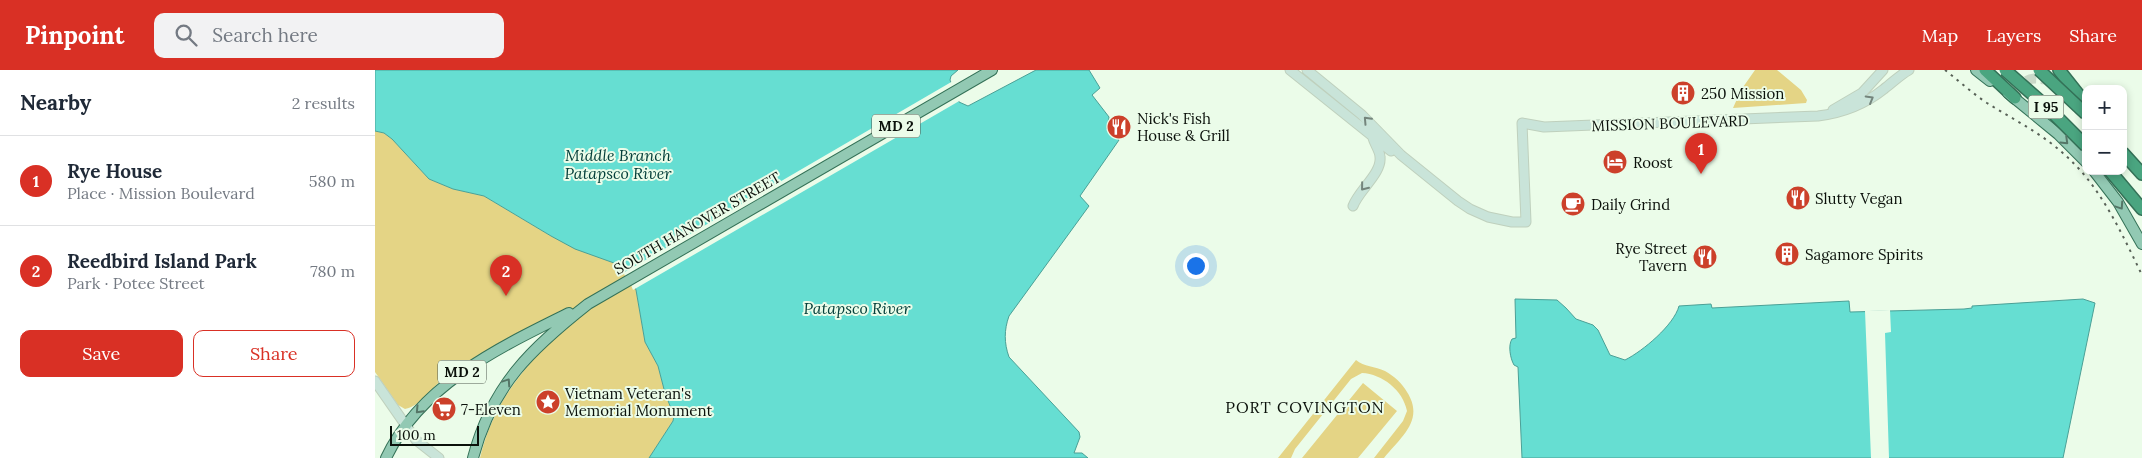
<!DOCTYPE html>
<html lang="en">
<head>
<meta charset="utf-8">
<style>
  body { margin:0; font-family:Lora,serif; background:#f2f2f3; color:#1f2937 }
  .controls { position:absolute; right:15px; top:15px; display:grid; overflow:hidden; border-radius:10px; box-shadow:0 2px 8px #0003 }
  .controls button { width:45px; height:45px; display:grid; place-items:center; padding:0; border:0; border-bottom:1px solid #e0e1e3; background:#fff; color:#1f2937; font:25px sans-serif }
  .scale { position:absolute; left:15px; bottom:12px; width:89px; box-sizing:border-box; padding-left:5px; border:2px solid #0b110b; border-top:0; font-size:14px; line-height:18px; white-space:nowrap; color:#0b110b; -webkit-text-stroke:4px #ebfce9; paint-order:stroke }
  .you { position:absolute; left:820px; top:195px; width:18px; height:18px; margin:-12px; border:4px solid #fff; border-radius:50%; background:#1a73e8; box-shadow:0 0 0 8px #1a73e833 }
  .badge { display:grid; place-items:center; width:32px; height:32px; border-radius:50%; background:#d93025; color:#fff; font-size:16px; font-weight:700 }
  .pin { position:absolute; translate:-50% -41px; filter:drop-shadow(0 1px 2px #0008) }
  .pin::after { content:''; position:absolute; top:26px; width:18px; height:15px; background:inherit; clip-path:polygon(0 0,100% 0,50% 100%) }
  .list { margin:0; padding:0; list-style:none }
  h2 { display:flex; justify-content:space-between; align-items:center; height:65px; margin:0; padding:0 20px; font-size:21px }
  h2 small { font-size:16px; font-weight:400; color:#747a83 }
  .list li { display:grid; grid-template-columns:32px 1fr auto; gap:15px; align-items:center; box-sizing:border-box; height:90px; padding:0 20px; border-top:1px solid #e0e1e3 }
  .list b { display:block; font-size:19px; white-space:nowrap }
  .list p { margin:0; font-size:16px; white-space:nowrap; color:#747a83 }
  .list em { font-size:16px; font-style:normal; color:#747a83 }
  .actions { display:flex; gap:10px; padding:15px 20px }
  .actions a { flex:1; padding:11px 0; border:1px solid #d93025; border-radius:10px; text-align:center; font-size:18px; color:#d93025 }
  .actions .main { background:#d93025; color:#fff }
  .icon { flex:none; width:28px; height:28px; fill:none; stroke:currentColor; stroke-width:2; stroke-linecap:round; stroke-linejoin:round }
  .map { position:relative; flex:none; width:1767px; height:388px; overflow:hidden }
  header { display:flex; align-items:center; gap:30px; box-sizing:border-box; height:70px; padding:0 25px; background:#d93025; color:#fff }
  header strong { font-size:24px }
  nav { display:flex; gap:28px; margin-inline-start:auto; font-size:18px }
  .search { width:350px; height:45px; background:#f2f2f3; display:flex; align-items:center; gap:12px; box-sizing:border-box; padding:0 18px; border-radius:10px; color:#747a83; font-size:19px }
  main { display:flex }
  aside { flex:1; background:#fff }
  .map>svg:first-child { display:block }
  .green { fill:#e4d485 }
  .water { fill:#66ded2; stroke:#4ba096 }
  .pier { fill:#ebfce9 }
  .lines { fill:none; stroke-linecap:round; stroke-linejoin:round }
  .primary-tunnel { stroke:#c9d9c8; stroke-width:10; stroke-dasharray:10 5; stroke-linecap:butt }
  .secondary-casing { stroke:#bfd0bd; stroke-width:11 }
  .primary-casing { stroke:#347157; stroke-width:12 }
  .highway-casing { stroke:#347157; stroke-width:14 }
  .secondary { stroke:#c9e4d9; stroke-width:9 }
  .primary { stroke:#92c9b3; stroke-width:10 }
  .highway { stroke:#4aa580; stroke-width:11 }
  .rail { stroke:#586157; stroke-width:2; stroke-dasharray:2.5 5; stroke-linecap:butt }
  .highway-bridge-casing { stroke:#347157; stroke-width:14; stroke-linecap:butt }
  .highway-bridge { stroke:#4aa580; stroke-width:11 }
  .oneway { stroke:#74857c }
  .oneway2 { stroke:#557667 }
  .labels { text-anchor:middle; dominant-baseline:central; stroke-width:4; stroke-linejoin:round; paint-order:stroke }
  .shield { fill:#ebfce9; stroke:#4e584e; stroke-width:1 }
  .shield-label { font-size:14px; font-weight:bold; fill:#0b110b }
  .poi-label { font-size:15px; fill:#0b110b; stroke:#ebfce9; text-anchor:start }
  .street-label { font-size:15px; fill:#0b110b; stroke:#ebfce9 }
  .water-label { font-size:16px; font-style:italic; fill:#05403b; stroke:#ebfce9 }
  .neighbourhood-label { font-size:16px; letter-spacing:1px; fill:#0b110b; stroke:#ebfce9 }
</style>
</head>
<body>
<header>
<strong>Pinpoint</strong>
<div class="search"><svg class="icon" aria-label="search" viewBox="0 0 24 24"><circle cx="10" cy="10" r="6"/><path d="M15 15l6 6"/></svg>Search here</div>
<nav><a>Map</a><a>Layers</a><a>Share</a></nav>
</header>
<main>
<aside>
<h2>Nearby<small>2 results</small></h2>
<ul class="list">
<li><span class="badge">1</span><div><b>Rye House</b><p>Place · Mission Boulevard</p></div><em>580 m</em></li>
<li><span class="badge">2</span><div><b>Reedbird Island Park</b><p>Park · Potee Street</p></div><em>780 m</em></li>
</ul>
<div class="actions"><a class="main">Save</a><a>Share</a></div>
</aside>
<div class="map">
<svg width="1767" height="388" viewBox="0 0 1767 388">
  <rect width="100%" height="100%" fill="#ebfce9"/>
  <!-- green -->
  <path class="green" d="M 1380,0 L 1402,0 L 1426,20 L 1432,30 L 1431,33 L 1358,38 L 1366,20 Z
    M 0,61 L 9,63 L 17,69 L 54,109 L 78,119 L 109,126 L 176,166 L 239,193 L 249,200 L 256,208 L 261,220 L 270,272 L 283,296 L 290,323 L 299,346 L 298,351 L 274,388 L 105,388 C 118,333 148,298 187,260 L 178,246 C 140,265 103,283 69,308 C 57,317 46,336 30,339 L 23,335 L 0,302 Z
    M 981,290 C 989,297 1000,296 1010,301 C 1019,306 1027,313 1032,322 C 1050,350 1026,367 1009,388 L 999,388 L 1028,351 L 1032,341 C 1028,320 1007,304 987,303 L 976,309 L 920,379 L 916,388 L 903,388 Z
    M 988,313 L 1022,341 L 983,388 L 927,388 Z"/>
  <!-- water -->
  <path class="water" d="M 0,0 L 583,0 L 576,6 L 575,10 L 584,32 L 593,36 L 661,0 L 714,0 L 725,18 L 717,25 L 734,47 L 732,59 L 744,70 L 705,126 L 714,136 L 634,246 C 629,260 629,273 634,287 L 704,362 L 705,367 L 699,383 L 707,383 L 713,388 L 274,388 L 298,351 L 299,346 L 290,323 L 283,296 L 270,272 L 261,220 L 256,208 L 249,200 L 239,193 L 200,179 L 176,166 L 109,126 L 78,119 L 54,109 L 17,69 L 9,63 L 0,61 Z
    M 1140,229 L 1182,230 L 1191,238 L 1201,249 L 1218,255 L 1223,260 L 1235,285 L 1250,290 C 1268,281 1299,255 1304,236 L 1336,234 L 1337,238 L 1474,231 L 1475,242 L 1589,239 L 1597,238 L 1597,236 L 1708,229 L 1720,233 L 1688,388 L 1147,388 L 1143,297 L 1139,295 C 1135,288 1133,275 1137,269 L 1141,268 Z"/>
  <!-- pier -->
  <path class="pier" d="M 578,11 L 586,30 L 258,220 L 254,210 L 248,203 Z
    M 1515,240 L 1516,262 L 1510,263 L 1514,388 L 1496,388 L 1490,241 Z"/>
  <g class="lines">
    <!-- primary-tunnel -->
    <path class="primary-tunnel" d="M 1642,22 C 1653,4 1659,8 1678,11"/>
    <defs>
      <path id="secondary" d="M 915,0 L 1016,81
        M 932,0 L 987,45 L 1026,85 L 1083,131 L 1095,139 L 1113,147 L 1137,152 L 1151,152 L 1147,53 L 1169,57 L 1443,46 C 1468,43 1489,35 1509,19 C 1517,13 1525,5 1534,0
        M 1458,40 L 1487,23 L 1508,0
        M 978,136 C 984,120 1007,103 1005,87 C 1005,81 1000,75 998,68
        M 0,311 L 41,370 L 64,388"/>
      <path id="primary" d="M 1601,0 L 1615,11
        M 1633,23 L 1683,64 L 1711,92
        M 1719,101 L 1743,132 L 1767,174
        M 11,388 C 45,315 125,277 194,243
        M 98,388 C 117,315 156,279 213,234 L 617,0"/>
      <path id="highway" d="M 1610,0 L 1640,28
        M 1684,0 L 1711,34
        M 1748,83 L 1767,104
        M 1735,101 L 1767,139"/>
    </defs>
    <!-- secondary casing -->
    <use href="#secondary" class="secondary-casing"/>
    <!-- primary casing -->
    <use href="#primary" class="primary-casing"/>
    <!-- highway casing -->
    <use href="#highway" class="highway-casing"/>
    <!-- secondary -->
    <use href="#secondary" class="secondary"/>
    <!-- primary -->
    <use href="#primary" class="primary"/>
    <!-- highway -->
    <use href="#highway" class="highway"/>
    <!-- rail -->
    <path class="rail" d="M 1570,0 C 1584,11 1597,23 1612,33 C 1639,50 1668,64 1691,86 C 1726,117 1747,164 1767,205"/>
    <defs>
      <path id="highway-bridge" d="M 1630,0 L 1672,37 L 1711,76
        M 1664,0 L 1711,44"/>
    </defs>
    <!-- highway-bridge casing -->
    <use href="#highway-bridge" class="highway-bridge-casing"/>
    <!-- highway-bridge -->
    <use href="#highway-bridge" class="highway-bridge"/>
  </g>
  <!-- one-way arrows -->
  <defs><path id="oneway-chevron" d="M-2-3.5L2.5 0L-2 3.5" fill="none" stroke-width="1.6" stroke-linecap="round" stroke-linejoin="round" transform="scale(1.25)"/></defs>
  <g class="oneway">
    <use href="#oneway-chevron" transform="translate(1495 29) rotate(-30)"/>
    <use href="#oneway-chevron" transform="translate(992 50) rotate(-133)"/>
    <use href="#oneway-chevron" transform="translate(989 117) rotate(129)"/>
  </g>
  <g class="oneway2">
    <use href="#oneway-chevron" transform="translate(1690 71) rotate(44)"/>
    <use href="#oneway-chevron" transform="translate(1745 136) rotate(56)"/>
    <use href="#oneway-chevron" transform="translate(132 312) rotate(-56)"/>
    <use href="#oneway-chevron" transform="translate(44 340) rotate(133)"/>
  </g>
  <!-- icons -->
  <defs>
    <symbol id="building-disc" viewBox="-11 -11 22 22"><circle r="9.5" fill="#cc402a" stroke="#ebfce9"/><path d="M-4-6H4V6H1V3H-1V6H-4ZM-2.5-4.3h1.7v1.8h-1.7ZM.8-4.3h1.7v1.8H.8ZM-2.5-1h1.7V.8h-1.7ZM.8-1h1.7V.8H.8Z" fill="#fff"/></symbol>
    <symbol id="restaurant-disc" viewBox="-11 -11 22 22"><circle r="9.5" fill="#cc402a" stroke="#ebfce9"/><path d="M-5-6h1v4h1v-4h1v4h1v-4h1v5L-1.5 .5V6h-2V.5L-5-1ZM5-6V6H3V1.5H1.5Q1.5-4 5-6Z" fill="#fff"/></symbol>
    <symbol id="hotel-disc" viewBox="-11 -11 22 22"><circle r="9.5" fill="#cc402a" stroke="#ebfce9"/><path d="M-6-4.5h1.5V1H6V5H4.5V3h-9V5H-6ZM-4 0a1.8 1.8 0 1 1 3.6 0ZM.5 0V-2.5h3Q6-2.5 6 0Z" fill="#fff"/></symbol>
    <symbol id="cafe-disc" viewBox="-11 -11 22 22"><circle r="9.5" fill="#cc402a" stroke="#ebfce9"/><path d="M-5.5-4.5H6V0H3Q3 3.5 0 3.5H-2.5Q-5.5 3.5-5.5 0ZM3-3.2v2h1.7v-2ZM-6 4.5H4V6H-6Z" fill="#fff"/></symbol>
    <symbol id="sight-disc" viewBox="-11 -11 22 22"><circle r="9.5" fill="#cc402a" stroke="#ebfce9"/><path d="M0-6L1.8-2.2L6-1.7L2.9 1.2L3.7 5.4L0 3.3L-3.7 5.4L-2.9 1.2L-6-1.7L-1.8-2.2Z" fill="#fff"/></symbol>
    <symbol id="supermarket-disc" viewBox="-11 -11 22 22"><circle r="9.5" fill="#cc402a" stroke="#ebfce9"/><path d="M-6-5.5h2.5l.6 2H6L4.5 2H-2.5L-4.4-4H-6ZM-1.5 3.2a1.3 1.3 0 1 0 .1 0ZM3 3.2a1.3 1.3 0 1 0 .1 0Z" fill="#fff"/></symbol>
  </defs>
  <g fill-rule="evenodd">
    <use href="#building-disc" x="1294" y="9" width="28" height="28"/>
    <use href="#restaurant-disc" x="730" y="43" width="28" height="28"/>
    <use href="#hotel-disc" x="1226" y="78" width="28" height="28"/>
    <use href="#restaurant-disc" x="1409" y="114" width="28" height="28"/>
    <use href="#cafe-disc" x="1184" y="120" width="28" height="28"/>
    <use href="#building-disc" x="1398" y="170" width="28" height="28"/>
    <use href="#restaurant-disc" x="1316" y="173" width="28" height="28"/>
    <use href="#sight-disc" x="159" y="318" width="28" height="28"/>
    <use href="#supermarket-disc" x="55" y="325" width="28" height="28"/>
  </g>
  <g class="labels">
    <!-- shield labels -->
    <g class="shield">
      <rect x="1653.5" y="25.5" width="35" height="23" rx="4"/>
      <rect x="497" y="44.5" width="48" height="23" rx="4"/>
      <rect x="63" y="290.5" width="48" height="23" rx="4"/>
    </g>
    <g class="shield-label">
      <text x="1671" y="37">I 95</text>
      <text x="521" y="56">MD 2</text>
      <text x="87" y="302">MD 2</text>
    </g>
    <!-- poi labels -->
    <g class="poi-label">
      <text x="1326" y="23">250 Mission</text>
      <text x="762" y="48">Nick's Fish<tspan x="762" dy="17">House &amp; Grill</tspan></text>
      <text x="1258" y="92">Roost</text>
      <text x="1440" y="128">Slutty Vegan</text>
      <text x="1216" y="134">Daily Grind</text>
      <text x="1312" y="178" text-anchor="end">Rye Street<tspan x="1312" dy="17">Tavern</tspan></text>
      <text x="1430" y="184">Sagamore Spirits</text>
      <text x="190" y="323">Vietnam Veteran's<tspan x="190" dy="17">Memorial Monument</tspan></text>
      <text x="86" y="339">7-Eleven</text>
    </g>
    <!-- street labels -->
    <g class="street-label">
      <text transform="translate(1295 53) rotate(-2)">MISSION BOULEVARD</text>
      <text transform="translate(322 153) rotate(-30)">SOUTH HANOVER STREET</text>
    </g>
    <!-- water labels -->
    <g class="water-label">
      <text x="243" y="85">Middle Branch<tspan x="243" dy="18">Patapsco River</tspan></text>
      <text x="482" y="238">Patapsco River</text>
    </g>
    <!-- neighbourhood labels -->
    <g class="neighbourhood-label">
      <text x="930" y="337">PORT COVINGTON</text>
    </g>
  </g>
</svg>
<div class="controls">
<button>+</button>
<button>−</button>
</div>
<div class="scale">100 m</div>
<div class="you"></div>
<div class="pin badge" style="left:1326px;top:104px">1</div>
<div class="pin badge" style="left:131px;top:226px">2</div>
</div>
</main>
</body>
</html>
